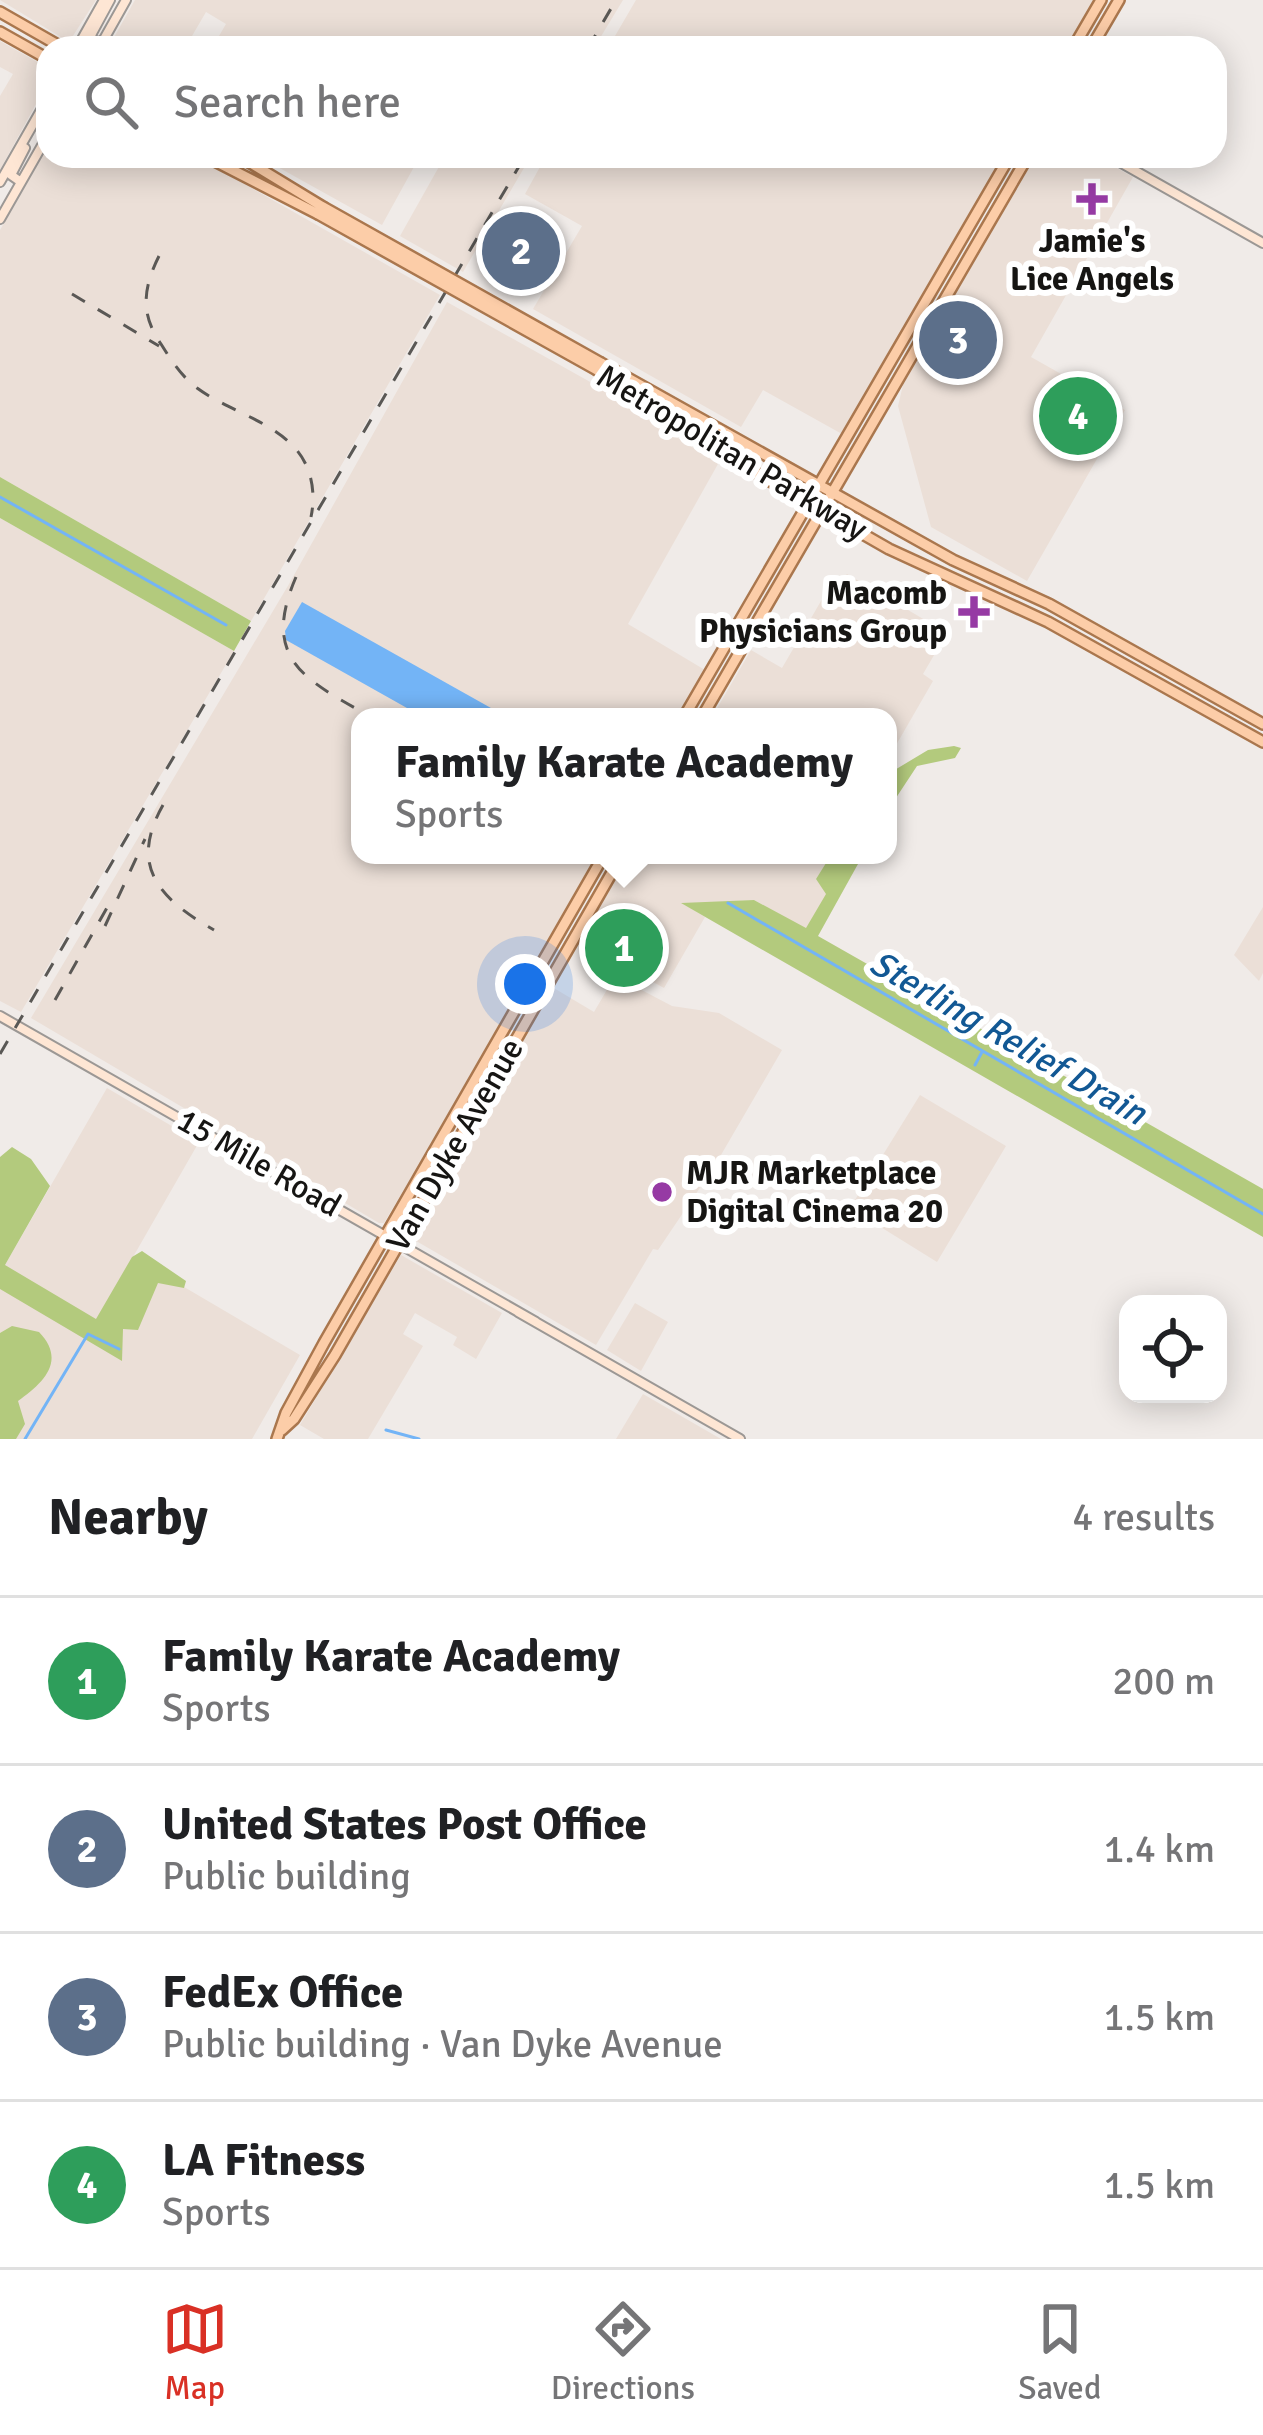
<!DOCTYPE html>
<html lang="en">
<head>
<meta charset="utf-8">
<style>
  body { margin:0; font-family:Signika,sans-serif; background:#f2f2f2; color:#202124 }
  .controls { position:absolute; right:36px; bottom:36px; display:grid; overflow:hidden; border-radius:24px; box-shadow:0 6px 30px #0003 }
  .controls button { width:108px; height:108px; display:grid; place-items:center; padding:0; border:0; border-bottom:3px solid #e0e0e0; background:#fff; color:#202124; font:60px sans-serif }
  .you { position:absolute; left:525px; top:984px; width:42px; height:42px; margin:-30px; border:9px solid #fff; border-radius:50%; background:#1a73e8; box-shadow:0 0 0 18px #1a73e833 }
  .badge { display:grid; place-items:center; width:78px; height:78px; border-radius:50%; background:#d93025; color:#fff; font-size:39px; font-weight:700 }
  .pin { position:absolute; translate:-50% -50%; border:6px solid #fff; box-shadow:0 3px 12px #0006 }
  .popup { position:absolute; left:351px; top:708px; width:546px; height:156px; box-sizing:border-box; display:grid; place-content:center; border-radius:24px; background:#fff; filter:drop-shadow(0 3px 9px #0005); font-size:39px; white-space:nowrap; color:#757577 }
  .popup b { font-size:45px; color:#202124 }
  .popup::after { content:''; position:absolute; left:50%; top:100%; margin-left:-24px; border:24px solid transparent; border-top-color:#fff }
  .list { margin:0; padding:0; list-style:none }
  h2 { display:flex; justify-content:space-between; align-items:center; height:156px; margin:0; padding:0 48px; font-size:51px }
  h2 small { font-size:39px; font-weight:400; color:#757577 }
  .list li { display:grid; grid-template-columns:78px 1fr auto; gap:36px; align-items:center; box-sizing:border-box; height:168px; padding:0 48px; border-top:3px solid #e0e0e0 }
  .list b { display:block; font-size:45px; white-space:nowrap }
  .list p { margin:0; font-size:39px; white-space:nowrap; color:#757577 }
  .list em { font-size:39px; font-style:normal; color:#757577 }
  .icon { flex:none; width:66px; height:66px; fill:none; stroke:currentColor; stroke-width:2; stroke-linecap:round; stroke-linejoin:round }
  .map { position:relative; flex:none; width:1263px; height:1439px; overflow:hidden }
  .search { position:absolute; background:#fff; box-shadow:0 6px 30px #0003; left:36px; right:36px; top:36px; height:132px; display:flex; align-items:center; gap:30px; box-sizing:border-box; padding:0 42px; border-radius:36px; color:#757577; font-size:45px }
  .sheet { height:828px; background:#fff }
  nav { display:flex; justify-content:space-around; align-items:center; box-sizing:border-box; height:168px; border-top:3px solid #e0e0e0; background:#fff; font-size:33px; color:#757577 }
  nav a { display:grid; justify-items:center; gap:6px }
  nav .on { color:#d93025 }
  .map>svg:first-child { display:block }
  .built { fill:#ebdfd7 }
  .green { fill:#b3ca7d }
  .water { fill:#73b4f6 }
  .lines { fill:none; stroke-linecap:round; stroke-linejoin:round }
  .stream { stroke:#73b4f6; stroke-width:3 }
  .secondary-casing { stroke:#9c9895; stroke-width:12 }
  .primary-casing { stroke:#aa774e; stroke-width:14 }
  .secondary { stroke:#fee6d4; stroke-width:8 }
  .primary { stroke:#fccda8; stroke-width:9 }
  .rail { stroke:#5a5855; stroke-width:3; stroke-dasharray:15 15; stroke-linecap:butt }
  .primary-bridge-casing { stroke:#aa774e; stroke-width:14; stroke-linecap:butt }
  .primary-bridge { stroke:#fccda8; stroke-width:9 }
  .poi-dot { fill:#963aa4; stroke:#fff; stroke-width:4.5 }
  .labels { text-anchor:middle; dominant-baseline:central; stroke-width:12; stroke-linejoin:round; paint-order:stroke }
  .poi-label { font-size:33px; font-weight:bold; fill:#161513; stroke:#fff }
  .street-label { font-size:33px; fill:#161513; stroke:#fff }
  .water-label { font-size:36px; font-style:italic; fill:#125894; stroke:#fff }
</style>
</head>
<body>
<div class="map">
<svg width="1263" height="1439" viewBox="0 0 1263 1439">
  <rect width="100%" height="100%" fill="#f0ebe8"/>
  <!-- built -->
  <path class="built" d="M 0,0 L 96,0 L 69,42 Z
    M 135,0 L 623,0 L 594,48 L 212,48 L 226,24 L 206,12 L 185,48 L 108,48 Z
    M 636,0 L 1095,0 L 1068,48 L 608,48 Z
    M 0,41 L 48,68 L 48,82 L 0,170 L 0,96 L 13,74 L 0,67 Z
    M 48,145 L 48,156 L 195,156 L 440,295 L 251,621 L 0,477 L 0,230 Z
    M 258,156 L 420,156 L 382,225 Z
    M 445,156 L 531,156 L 463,272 L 400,236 Z
    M 546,156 L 1003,156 L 842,434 L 763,390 L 741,427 L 533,309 L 582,226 L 525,194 Z
    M 1036,156 L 1095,156 L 1133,177 L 1031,357 L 1125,410 L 1027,581 L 931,527 L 898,406 L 903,385 Z
    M 447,302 L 601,388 L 718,464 L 628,624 L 705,670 L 678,717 L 360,717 L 360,855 L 596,855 L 419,1164 L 384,1223 L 379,1223 L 31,1018 L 289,584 Z
    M 0,518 L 234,651 L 21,1012 L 0,1001 Z
    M 847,574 L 947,633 L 923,674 L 933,681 L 888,759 L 888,717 L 712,717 L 751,650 L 782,668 L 821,601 Z
    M 630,855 L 831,855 L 816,879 L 827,894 L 806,929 L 754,900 L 684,904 L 705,917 L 664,988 L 579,942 Z
    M 1263,907 L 1263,973 L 1259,981 L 1234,955 Z
    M 615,976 L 672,1006 L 719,1013 L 782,1050 L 714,1167 L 658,1250 L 653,1249 L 596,1345 L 411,1238 L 552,987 L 594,1012 Z
    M 107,1088 L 199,1142 L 133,1257 L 300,1355 L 252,1439 L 0,1439 L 0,1263 L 5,1265 Z
    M 920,1095 L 1006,1146 L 937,1262 L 850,1208 Z
    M 401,1255 L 502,1313 L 476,1359 L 453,1345 L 457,1337 L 415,1313 L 403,1334 L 423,1346 L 368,1439 L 324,1439 L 300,1425 Z
    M 635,1303 L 668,1322 L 641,1371 L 607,1350 Z
    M 643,1394 L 721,1439 L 616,1439 Z"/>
  <!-- green -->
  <path class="green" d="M 0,477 L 251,621 L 234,651 L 0,518 Z
    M 954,746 L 961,748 L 955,758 L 917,766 L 888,810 L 888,774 L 928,750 Z
    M 831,855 L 863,855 L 818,936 L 1263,1189 L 1263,1237 L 681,903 L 754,900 L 806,928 L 826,894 L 816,879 Z
    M 12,1147 L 31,1159 L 50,1186 L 5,1265 L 96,1319 L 132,1257 L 142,1251 L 186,1281 L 184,1288 L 158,1283 L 138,1330 L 123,1329 L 122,1361 L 0,1289 L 0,1157 Z
    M 12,1326 L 39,1332 C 67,1361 43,1383 18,1401 L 25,1424 L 16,1439 L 0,1439 L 0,1333 Z"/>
  <!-- water -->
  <path class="water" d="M 302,602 L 507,717 L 423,717 L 286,640 L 285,631 Z"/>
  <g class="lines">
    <!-- stream -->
    <path class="stream" d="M 0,497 L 226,625
      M 728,903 L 1263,1214
      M 975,1065 L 982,1052
      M 386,1430 L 419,1439
      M 25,1439 L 88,1334 L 119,1349"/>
    <defs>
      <path id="secondary" d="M 102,42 L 93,41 L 91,35 L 110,0
        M 77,48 L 104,0
        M 99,48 L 126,0
        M 1109,156 L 1263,243
        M 0,182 L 48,98
        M 21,182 L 11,175 L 25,148
        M 0,219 L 48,135
        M 0,1016 L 536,1322
        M 518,1312 L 740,1439"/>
      <path id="primary" d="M 0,12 L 63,48
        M 0,32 L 48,59
        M 1073,48 L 1101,0
        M 1091,48 L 1119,0
        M 205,156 L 318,214
        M 239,156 L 323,207
        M 601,363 L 953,560 L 1049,604 L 1263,724
        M 597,370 L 695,438 L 889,549 L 1048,622 L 1263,742
        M 684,717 L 1010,156
        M 702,717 L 1028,156
        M 282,1430 L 294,1419 L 335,1355 L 622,855
        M 277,1439 L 286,1413 L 324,1343 L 604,855"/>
    </defs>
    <!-- secondary casing -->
    <use href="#secondary" class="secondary-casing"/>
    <!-- primary casing -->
    <use href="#primary" class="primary-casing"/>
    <!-- secondary -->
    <use href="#secondary" class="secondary"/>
    <!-- primary -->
    <use href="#primary" class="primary"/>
    <!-- rail -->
    <path class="rail" d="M 588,48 L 616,0
      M 159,256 C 143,288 140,314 161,344 C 171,360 182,377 197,388 C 227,410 269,420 294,447 C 312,466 316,493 311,517
      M 72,294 L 159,346
      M 296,577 C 260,660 306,680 371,717
      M 163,805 C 128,867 160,899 214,930
      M 105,926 L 145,839
      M 55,1000 L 108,906
      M 0,1054 L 525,156"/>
    <defs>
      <path id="primary-bridge" d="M 323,207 L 601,363
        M 318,214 L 597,370"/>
    </defs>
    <!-- primary-bridge casing -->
    <use href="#primary-bridge" class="primary-bridge-casing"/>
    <!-- primary-bridge -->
    <use href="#primary-bridge" class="primary-bridge"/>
  </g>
  <!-- markers -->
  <g class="poi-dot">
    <path d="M1086 181h12v12h12v12h-12v12h-12v-12h-12v-12h12z"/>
    <path d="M968 594h12v12h12v12h-12v12h-12v-12h-12v-12h12z"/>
    <circle cx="662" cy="1192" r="12"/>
  </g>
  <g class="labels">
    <!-- poi labels -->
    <g class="poi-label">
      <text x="1092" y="241">Jamie's<tspan x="1092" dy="38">Lice Angels</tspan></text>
      <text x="947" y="593" text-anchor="end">Macomb<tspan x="947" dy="38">Physicians Group</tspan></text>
      <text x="686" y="1173" text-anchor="start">MJR Marketplace<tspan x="686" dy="38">Digital Cinema 20</tspan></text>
    </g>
    <!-- street labels -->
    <g class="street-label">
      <text transform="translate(732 453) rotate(31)">Metropolitan Parkway</text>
      <text transform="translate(455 1145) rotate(-60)">Van Dyke Avenue</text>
      <text transform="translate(259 1163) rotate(30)">15 Mile Road</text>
    </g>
    <!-- water labels -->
    <g class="water-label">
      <text transform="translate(1008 1038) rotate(30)">Sterling Relief Drain</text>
    </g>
  </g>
</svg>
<div class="controls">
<button><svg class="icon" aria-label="locate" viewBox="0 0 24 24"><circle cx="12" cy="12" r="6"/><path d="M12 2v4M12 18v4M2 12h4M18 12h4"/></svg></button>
</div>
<div class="you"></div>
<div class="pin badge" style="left:624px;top:948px;background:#2e9e5b">1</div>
<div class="popup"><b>Family Karate Academy</b>Sports</div>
<div class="pin badge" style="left:521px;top:251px;background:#5c6f8a">2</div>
<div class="pin badge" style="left:958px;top:340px;background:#5c6f8a">3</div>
<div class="pin badge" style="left:1078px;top:416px;background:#2e9e5b">4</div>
<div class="search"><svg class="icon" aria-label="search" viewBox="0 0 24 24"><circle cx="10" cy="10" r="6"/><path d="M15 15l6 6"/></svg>Search here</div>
</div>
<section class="sheet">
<h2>Nearby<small>4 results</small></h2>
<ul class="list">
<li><span class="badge" style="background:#2e9e5b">1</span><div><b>Family Karate Academy</b><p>Sports</p></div><em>200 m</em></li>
<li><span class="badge" style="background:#5c6f8a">2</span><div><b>United States Post Office</b><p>Public building</p></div><em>1.4 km</em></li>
<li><span class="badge" style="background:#5c6f8a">3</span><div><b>FedEx Office</b><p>Public building · Van Dyke Avenue</p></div><em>1.5 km</em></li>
<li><span class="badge" style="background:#2e9e5b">4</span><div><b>LA Fitness</b><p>Sports</p></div><em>1.5 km</em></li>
</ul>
</section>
<nav>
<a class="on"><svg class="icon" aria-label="map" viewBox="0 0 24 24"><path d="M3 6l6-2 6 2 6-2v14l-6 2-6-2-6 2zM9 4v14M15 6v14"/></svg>Map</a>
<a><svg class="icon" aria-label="directions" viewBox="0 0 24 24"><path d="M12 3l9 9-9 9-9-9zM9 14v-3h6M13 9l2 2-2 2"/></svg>Directions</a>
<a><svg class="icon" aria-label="saved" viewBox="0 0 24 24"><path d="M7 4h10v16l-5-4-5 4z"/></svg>Saved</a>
</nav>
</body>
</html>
